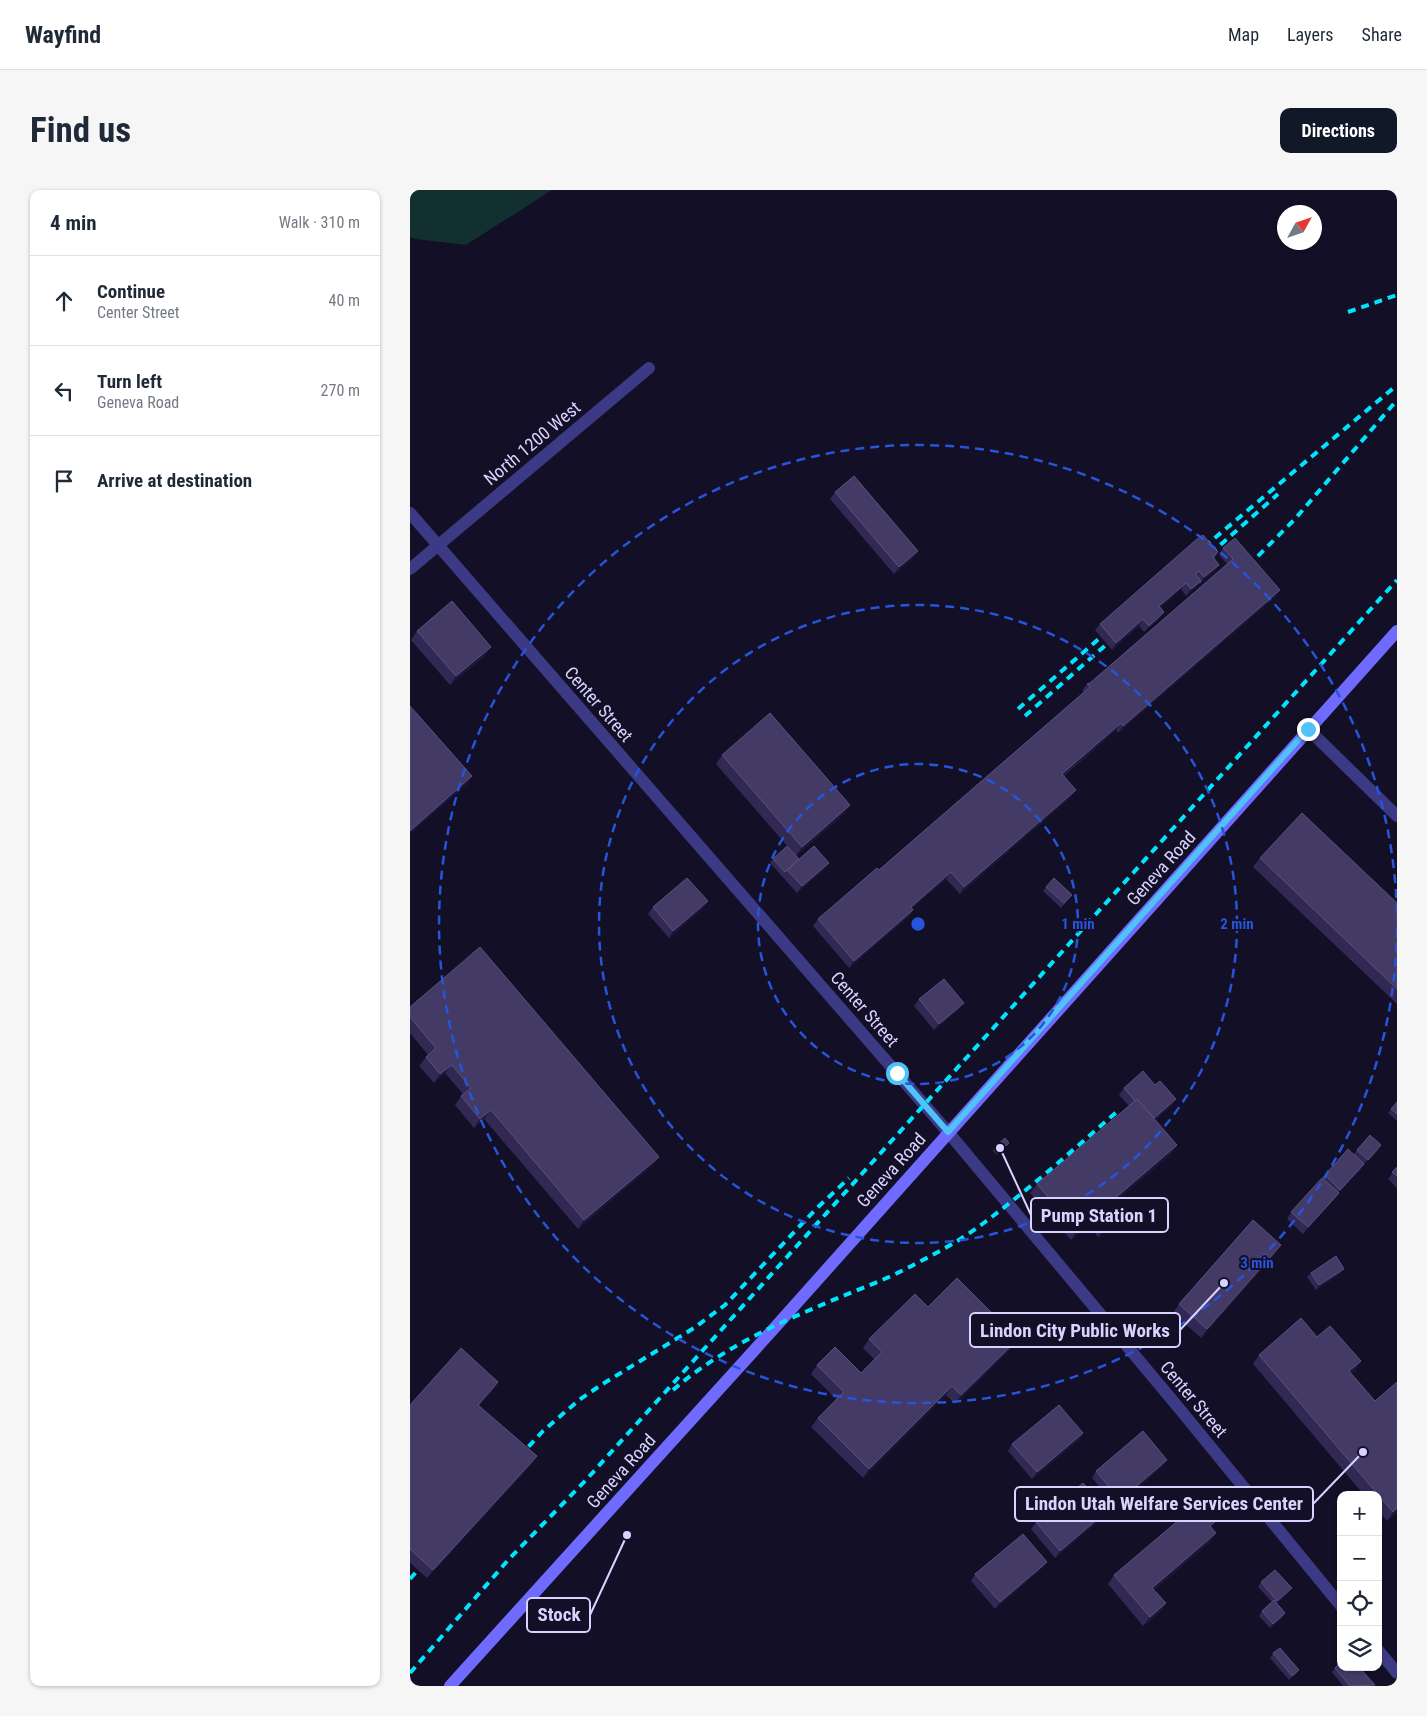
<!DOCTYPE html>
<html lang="en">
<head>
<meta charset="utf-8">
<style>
  body { margin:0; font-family:"Roboto Condensed",sans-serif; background:#f6f6f7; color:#1f2937 }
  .controls { position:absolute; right:15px; bottom:15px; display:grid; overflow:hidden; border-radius:10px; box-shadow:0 1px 4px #0004 }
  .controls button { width:45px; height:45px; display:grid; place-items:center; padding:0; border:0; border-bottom:1px solid #e0e1e3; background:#fff; color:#1f2937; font:25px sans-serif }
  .compass { position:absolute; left:867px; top:15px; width:45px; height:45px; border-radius:50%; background:#fff; box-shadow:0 1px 4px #0004; rotate:50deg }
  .stop { position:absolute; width:15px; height:15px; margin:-11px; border:4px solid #4fc3f7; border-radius:50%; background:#fff }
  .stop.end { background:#4fc3f7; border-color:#fff; box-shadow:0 1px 5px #0008 }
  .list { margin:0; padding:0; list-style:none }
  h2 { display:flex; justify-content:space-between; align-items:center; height:65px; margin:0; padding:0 20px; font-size:21px }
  h2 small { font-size:16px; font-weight:400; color:#747a83 }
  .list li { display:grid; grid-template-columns:32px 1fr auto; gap:15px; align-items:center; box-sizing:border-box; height:90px; padding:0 20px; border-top:1px solid #e0e1e3 }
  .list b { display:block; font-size:19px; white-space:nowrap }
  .list p { margin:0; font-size:16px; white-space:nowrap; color:#747a83 }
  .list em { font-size:16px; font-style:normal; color:#747a83 }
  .icon { flex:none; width:28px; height:28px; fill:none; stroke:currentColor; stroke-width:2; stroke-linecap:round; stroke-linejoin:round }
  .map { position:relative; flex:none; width:987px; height:1496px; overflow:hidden; border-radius:10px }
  header { display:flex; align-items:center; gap:30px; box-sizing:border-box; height:70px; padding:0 25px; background:#fff; border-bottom:1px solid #e0e1e3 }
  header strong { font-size:24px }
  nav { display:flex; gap:28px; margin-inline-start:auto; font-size:18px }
  .intro { display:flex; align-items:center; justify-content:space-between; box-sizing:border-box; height:120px; padding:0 30px }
  h1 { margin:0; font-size:35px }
  .button { padding:12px 22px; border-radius:10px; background:#111827; color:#fff; font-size:18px; font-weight:700 }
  main { display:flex; gap:30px; padding:0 30px }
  aside { flex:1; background:#fff; border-radius:10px; box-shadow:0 1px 4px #0004 }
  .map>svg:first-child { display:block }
  .green { fill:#12302f }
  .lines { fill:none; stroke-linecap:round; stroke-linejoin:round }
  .minor { stroke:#3d3a85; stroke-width:12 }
  .secondary { stroke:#6f6bff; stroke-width:12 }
  .rail { stroke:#00e5ff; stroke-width:4; stroke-dasharray:8 6; stroke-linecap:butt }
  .wall { fill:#312854 }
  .shaded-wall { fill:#1d163a }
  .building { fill:#433a66; stroke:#5a527e }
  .route { stroke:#4fc3f7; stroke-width:6 }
  .ring { fill:none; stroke:#2655da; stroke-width:2.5; stroke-dasharray:9 6 }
  .labels { text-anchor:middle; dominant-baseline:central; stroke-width:4; stroke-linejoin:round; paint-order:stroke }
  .street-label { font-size:18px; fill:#d9d4ff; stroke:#130f26 }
  .centre { fill:#2655da; stroke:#130f26; stroke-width:2.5 }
  .ring-label { font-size:15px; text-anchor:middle; font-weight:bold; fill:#2655da; stroke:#130f26; stroke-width:4; stroke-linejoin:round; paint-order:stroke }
  .leader { fill:none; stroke:#d9d4ff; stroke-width:2 }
  .callout-dot { fill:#d9d4ff; stroke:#130f26; stroke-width:2 }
  .callout { fill:#130f26; stroke:#d9d4ff; stroke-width:2 }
  .callout-label { font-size:19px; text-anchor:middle; font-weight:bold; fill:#d9d4ff }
</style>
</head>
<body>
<header>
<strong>Wayfind</strong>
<nav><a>Map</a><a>Layers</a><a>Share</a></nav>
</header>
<div class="intro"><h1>Find us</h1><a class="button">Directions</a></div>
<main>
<aside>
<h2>4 min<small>Walk · 310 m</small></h2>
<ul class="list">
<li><svg class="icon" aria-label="ahead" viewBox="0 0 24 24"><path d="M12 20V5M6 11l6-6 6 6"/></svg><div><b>Continue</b><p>Center Street</p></div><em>40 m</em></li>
<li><svg class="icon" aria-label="left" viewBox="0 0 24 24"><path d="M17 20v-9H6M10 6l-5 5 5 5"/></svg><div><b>Turn left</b><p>Geneva Road</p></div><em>270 m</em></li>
<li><svg class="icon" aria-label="arrive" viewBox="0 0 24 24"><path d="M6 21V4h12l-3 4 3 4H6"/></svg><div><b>Arrive at destination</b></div></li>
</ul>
</aside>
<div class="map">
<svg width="987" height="1496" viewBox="0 0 987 1496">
  <rect width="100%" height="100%" fill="#130f26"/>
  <!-- green -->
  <path class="green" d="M 0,0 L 142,0 L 56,55 L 6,49 L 0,47 Z"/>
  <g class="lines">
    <!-- minor -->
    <path class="minor" d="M 0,323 L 538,942 L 768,1217 L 931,1416
      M 0,379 L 239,178
      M 898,539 L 987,626
      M 968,1460 L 987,1483"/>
    <!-- secondary -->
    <path class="secondary" d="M 40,1496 L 368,1134 L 987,441"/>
    <!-- rail -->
    <path class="rail" d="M 938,122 L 987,105
      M 794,357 L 987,195
      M 800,364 L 868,304
      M 838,376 L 885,329 L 987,210
      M 608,519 L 691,447
      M 615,526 L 697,454
      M 263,1200 C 305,1164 356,1138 407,1117 C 440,1102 475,1091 507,1073 C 531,1061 554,1048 575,1032 C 622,997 665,958 709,920
      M 109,1267 L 133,1241 L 169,1210 L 191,1195 L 284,1138 L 315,1115 L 406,1019 L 439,988
      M 0,1389 L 17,1370
      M 0,1483 L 99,1369 L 176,1290 L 987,390"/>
  </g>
  <!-- wall -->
  <path class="wall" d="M 425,302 L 503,368 L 484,384 L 420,309 Z
    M 813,358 L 865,407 L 708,543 L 706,540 L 654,586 L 661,607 L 550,704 L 536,689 L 502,718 L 499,726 L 439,778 L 403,736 L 408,729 L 469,680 L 674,502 L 672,501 L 677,494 L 680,493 L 817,374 L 809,365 Z
    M 808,362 L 804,369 L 809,375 L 804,381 L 790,394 L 789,393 L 786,397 L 776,406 L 771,399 L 750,418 L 749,429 L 734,442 L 729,436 L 702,460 L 685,440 L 690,434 Z
    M 7,441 L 75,466 L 40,495 L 1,450 Z
    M 312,565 L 440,615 L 434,624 L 386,666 L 306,574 Z
    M 850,668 L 987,713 L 987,814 L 843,677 Z
    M 363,669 L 389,669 L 414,679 L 387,703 L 360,673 Z
    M 636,697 L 662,705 L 651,718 L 633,701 Z
    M 298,711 L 293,718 L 259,748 L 238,724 L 243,717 Z
    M 509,809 L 549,819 L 524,840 L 504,816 Z
    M 0,817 L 249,967 L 243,975 L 168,1039 L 74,929 L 64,938 L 45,915 L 51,906 L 53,904 L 35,883 L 24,893 L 9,876 L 16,867 L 18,865 L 0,843 Z
    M 714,898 L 762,916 L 745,930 L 767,955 L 761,964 L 706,1011 L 708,1030 L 688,1047 L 679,1035 L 661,1050 L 620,1003 L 627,994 L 719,916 L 709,905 Z
    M 987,912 L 987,931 L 978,923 Z
    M 599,953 L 587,965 L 583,961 L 584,958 Z
    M 947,960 L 968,960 L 954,974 L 948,968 L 954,974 L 951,979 L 929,1002 L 924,1009 L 893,1044 L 877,1029 L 881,1022 L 915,985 L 944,964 Z
    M 987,977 L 987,998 L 978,989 Z
    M 865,1064 L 791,1148 L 763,1123 L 769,1114 Z
    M 901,1083 L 931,1083 L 906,1100 L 897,1087 Z
    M 518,1117 L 608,1149 L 601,1158 L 545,1214 L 536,1205 L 453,1288 L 401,1237 L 408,1228 L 426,1209 L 401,1184 L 407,1175 L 451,1183 L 465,1170 L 453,1158 L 459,1149 Z
    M 907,1147 L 951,1171 L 945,1180 L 941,1183 L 987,1322 L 977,1331 L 968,1321 L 968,1305 L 954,1305 L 843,1174 L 849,1165 Z
    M 88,1192 L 82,1201 L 69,1216 L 127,1266 L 121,1275 L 17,1388 L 0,1373 L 0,1215 Z
    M 673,1243 L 669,1250 L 622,1289 L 598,1261 L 602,1254 Z
    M 752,1277 L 706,1316 L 682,1288 L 686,1281 Z
    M 692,1328 L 645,1368 L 621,1339 L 626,1332 Z
    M 802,1338 L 800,1352 L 744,1400 L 756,1413 L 750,1422 L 733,1436 L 698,1394 L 704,1385 Z
    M 637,1372 L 632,1378 L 585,1419 L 561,1391 L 565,1384 Z
    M 851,1392 L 878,1403 L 867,1413 L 875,1423 L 872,1428 L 860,1438 L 849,1426 L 852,1421 L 862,1412 L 848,1397 Z
    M 863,1463 L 886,1484 L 879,1490 L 860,1468 Z
    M 925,1478 L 964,1496 L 933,1496 L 922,1482 Z"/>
  <!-- shaded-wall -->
  <path class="shaded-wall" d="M 508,361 L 503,368 L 484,384 L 489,377 Z
    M 809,375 L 804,381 L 790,394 L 794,387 Z
    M 791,391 L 786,397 L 776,406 L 781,399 Z
    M 776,393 L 771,399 L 744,423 L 749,416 Z
    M 870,400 L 865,407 L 708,543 L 713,536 Z
    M 754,422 L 749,429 L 734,442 L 739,436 Z
    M 733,429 L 729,436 L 702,460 L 706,453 Z
    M 81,457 L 75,466 L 40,495 L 46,486 Z
    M 711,533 L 706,540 L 647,591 L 652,584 Z
    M 62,586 L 56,595 L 0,644 L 0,641 Z
    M 666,600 L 661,607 L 550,704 L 554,697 Z
    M 440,615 L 434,624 L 386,666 L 392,657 Z
    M 419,673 L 414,679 L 387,703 L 392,696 Z
    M 541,682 L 536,689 L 496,723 L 501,717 Z
    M 298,711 L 293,718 L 259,748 L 263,741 Z
    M 503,720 L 499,726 L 439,778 L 444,771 Z
    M 554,813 L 549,819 L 524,840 L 529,834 Z
    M 42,875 L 35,883 L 24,893 L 30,884 Z
    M 766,909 L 762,916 L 737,937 L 742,930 Z
    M 81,920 L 74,929 L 64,938 L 70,929 Z
    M 767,955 L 761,964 L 698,1018 L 704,1009 Z
    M 249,967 L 243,975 L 168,1039 L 174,1030 Z
    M 954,974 L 951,979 L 927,1004 L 930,1000 Z
    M 929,1003 L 924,1009 L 893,1044 L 898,1037 Z
    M 714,1021 L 708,1030 L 688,1047 L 694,1038 Z
    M 685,1026 L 679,1035 L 661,1050 L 667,1041 Z
    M 871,1055 L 865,1064 L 791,1148 L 797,1139 Z
    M 934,1079 L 931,1083 L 906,1100 L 909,1095 Z
    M 608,1149 L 601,1158 L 545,1214 L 551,1205 Z
    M 951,1171 L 945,1180 L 933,1190 L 939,1181 Z
    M 88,1192 L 82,1201 L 62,1224 L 68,1215 Z
    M 542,1196 L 536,1205 L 453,1288 L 459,1279 Z
    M 673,1243 L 669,1250 L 622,1289 L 627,1282 Z
    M 127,1266 L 121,1275 L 17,1388 L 23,1380 Z
    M 757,1270 L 752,1277 L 706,1316 L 710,1310 Z
    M 987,1318 L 987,1322 L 977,1331 L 983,1322 Z
    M 697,1321 L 692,1328 L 645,1368 L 650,1361 Z
    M 806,1343 L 800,1352 L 736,1407 L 742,1398 Z
    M 637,1372 L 632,1378 L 585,1419 L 590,1412 Z
    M 882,1398 L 878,1403 L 864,1415 L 867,1411 Z
    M 756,1413 L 750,1422 L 733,1436 L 740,1427 Z
    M 875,1423 L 872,1428 L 860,1438 L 863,1434 Z
    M 889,1480 L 886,1484 L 879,1490 L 882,1486 Z"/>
  <!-- building -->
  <path class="building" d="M 444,286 L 508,361 L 489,377 L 425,302 Z
    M 793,345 L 808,362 L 803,367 L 809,375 L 794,387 L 789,381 L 785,384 L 791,391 L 781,399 L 776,393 L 749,416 L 754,422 L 739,436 L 733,429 L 706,453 L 690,434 L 787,349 Z
    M 825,348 L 870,400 L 713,536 L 711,533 L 652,584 L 666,600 L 554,697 L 541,682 L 501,717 L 503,720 L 444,771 L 408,729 L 467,678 L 469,680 L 680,497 L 677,494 L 680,493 L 823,369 L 813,358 Z
    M 42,411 L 81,457 L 46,486 L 7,441 Z
    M 0,516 L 62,586 L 0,641 Z
    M 360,523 L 440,615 L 392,657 L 312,565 Z
    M 892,623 L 987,713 L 987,799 L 850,668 Z
    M 377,656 L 389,669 L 375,682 L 363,669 Z
    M 404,656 L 419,673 L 392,696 L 377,680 Z
    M 277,688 L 298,711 L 263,741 L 243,717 Z
    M 644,688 L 662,705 L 654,713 L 636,697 Z
    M 70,757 L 249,967 L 174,1030 L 81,920 L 70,929 L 51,906 L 61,898 L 42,875 L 30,884 L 16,867 L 26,858 L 0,827 L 0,817 Z
    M 534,789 L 554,813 L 529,834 L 509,809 Z
    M 733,881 L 745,895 L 750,891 L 766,909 L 744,928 L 727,909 L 725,911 L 714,898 Z
    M 727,909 L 767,955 L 704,1009 L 714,1021 L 694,1038 L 685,1026 L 667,1041 L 627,994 Z
    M 987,912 L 987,924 L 981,919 Z
    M 960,945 L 971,955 L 958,970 L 947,960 Z
    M 595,948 L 599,953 L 589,963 L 584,958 Z
    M 938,959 L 954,974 L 930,1000 L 915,985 Z
    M 987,977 L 987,986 L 982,982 Z
    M 912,988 L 929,1003 L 898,1037 L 881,1022 Z
    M 843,1030 L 871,1055 L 797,1139 L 769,1114 Z
    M 926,1066 L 934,1079 L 909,1095 L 901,1083 Z
    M 547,1088 L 608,1149 L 551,1205 L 542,1196 L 459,1279 L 408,1228 L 434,1202 L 407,1175 L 425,1157 L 451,1183 L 472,1162 L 459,1149 L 505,1104 L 518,1117 Z
    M 891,1128 L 907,1147 L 920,1136 L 951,1171 L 939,1181 L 965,1211 L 987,1192 L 987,1318 L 983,1322 L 849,1165 Z
    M 51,1158 L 88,1192 L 68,1215 L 127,1266 L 23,1380 L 0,1359 L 0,1215 Z
    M 649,1215 L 673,1243 L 627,1282 L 602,1254 Z
    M 733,1241 L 757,1270 L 710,1310 L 686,1281 Z
    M 673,1293 L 697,1321 L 650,1361 L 626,1332 Z
    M 784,1317 L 793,1327 L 799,1322 L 806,1331 L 800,1336 L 806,1343 L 742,1398 L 756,1413 L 740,1427 L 704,1385 Z
    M 613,1344 L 637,1372 L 590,1412 L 565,1384 Z
    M 865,1380 L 882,1398 L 867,1411 L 851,1392 Z
    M 864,1410 L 875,1423 L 863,1434 L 852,1421 Z
    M 870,1458 L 889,1480 L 882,1486 L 863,1463 Z
    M 931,1472 L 931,1477 L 949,1477 L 965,1495 L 940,1496 L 925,1478 Z"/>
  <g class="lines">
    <!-- route -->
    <path class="route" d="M 487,883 L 538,942 L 898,539"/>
  </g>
  <!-- distance rings -->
  <g class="ring">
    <circle cx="508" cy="734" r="160"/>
    <circle cx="508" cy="734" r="319"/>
    <path d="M987 738A479 479 0 1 1 987 730"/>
  </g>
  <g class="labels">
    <!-- street labels -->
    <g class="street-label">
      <text transform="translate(122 253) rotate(-40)">North 1200 West</text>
      <text transform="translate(189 514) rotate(49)">Center Street</text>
      <text transform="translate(751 678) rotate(-48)">Geneva Road</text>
      <text transform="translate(455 819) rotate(49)">Center Street</text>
      <text transform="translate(481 980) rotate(-48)">Geneva Road</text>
      <text transform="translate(784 1209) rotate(50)">Center Street</text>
      <text transform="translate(211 1281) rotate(-48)">Geneva Road</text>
    </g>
  </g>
  <circle cx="508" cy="734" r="8" class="centre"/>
  <g class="ring-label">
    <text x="668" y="739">1 min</text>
    <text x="827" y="739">2 min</text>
    <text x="847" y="1078">3 min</text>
  </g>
  <!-- callouts -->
  <path class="leader" d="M590 958L621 1025M814 1093L770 1140M953 1262L903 1314M217 1345L180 1425"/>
  <g class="callout-dot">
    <circle cx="590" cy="958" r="5"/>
    <circle cx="814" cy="1093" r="5"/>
    <circle cx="953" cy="1262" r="5"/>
    <circle cx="217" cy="1345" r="5"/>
  </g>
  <g class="callout">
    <rect x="621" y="1008" width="137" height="34" rx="5"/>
    <rect x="560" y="1123" width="210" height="34" rx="5"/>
    <rect x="605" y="1297" width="298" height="34" rx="5"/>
    <rect x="117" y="1408" width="63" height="34" rx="5"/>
  </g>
  <g class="callout-label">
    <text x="689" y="1032">Pump Station 1</text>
    <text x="665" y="1147">Lindon City Public Works</text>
    <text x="754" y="1320">Lindon Utah Welfare Services Center</text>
    <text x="149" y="1431">Stock</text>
  </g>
</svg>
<div class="controls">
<button>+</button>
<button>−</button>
<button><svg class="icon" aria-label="locate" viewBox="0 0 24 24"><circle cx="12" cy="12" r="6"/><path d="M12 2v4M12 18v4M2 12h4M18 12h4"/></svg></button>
<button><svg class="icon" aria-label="layers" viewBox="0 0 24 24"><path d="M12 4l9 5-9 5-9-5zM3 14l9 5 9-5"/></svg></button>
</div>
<svg class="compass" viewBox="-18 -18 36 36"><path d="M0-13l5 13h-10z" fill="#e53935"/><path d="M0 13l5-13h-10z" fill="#747a83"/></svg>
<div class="stop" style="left:487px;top:883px"></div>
<div class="stop end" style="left:898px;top:539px"></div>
</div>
</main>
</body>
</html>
